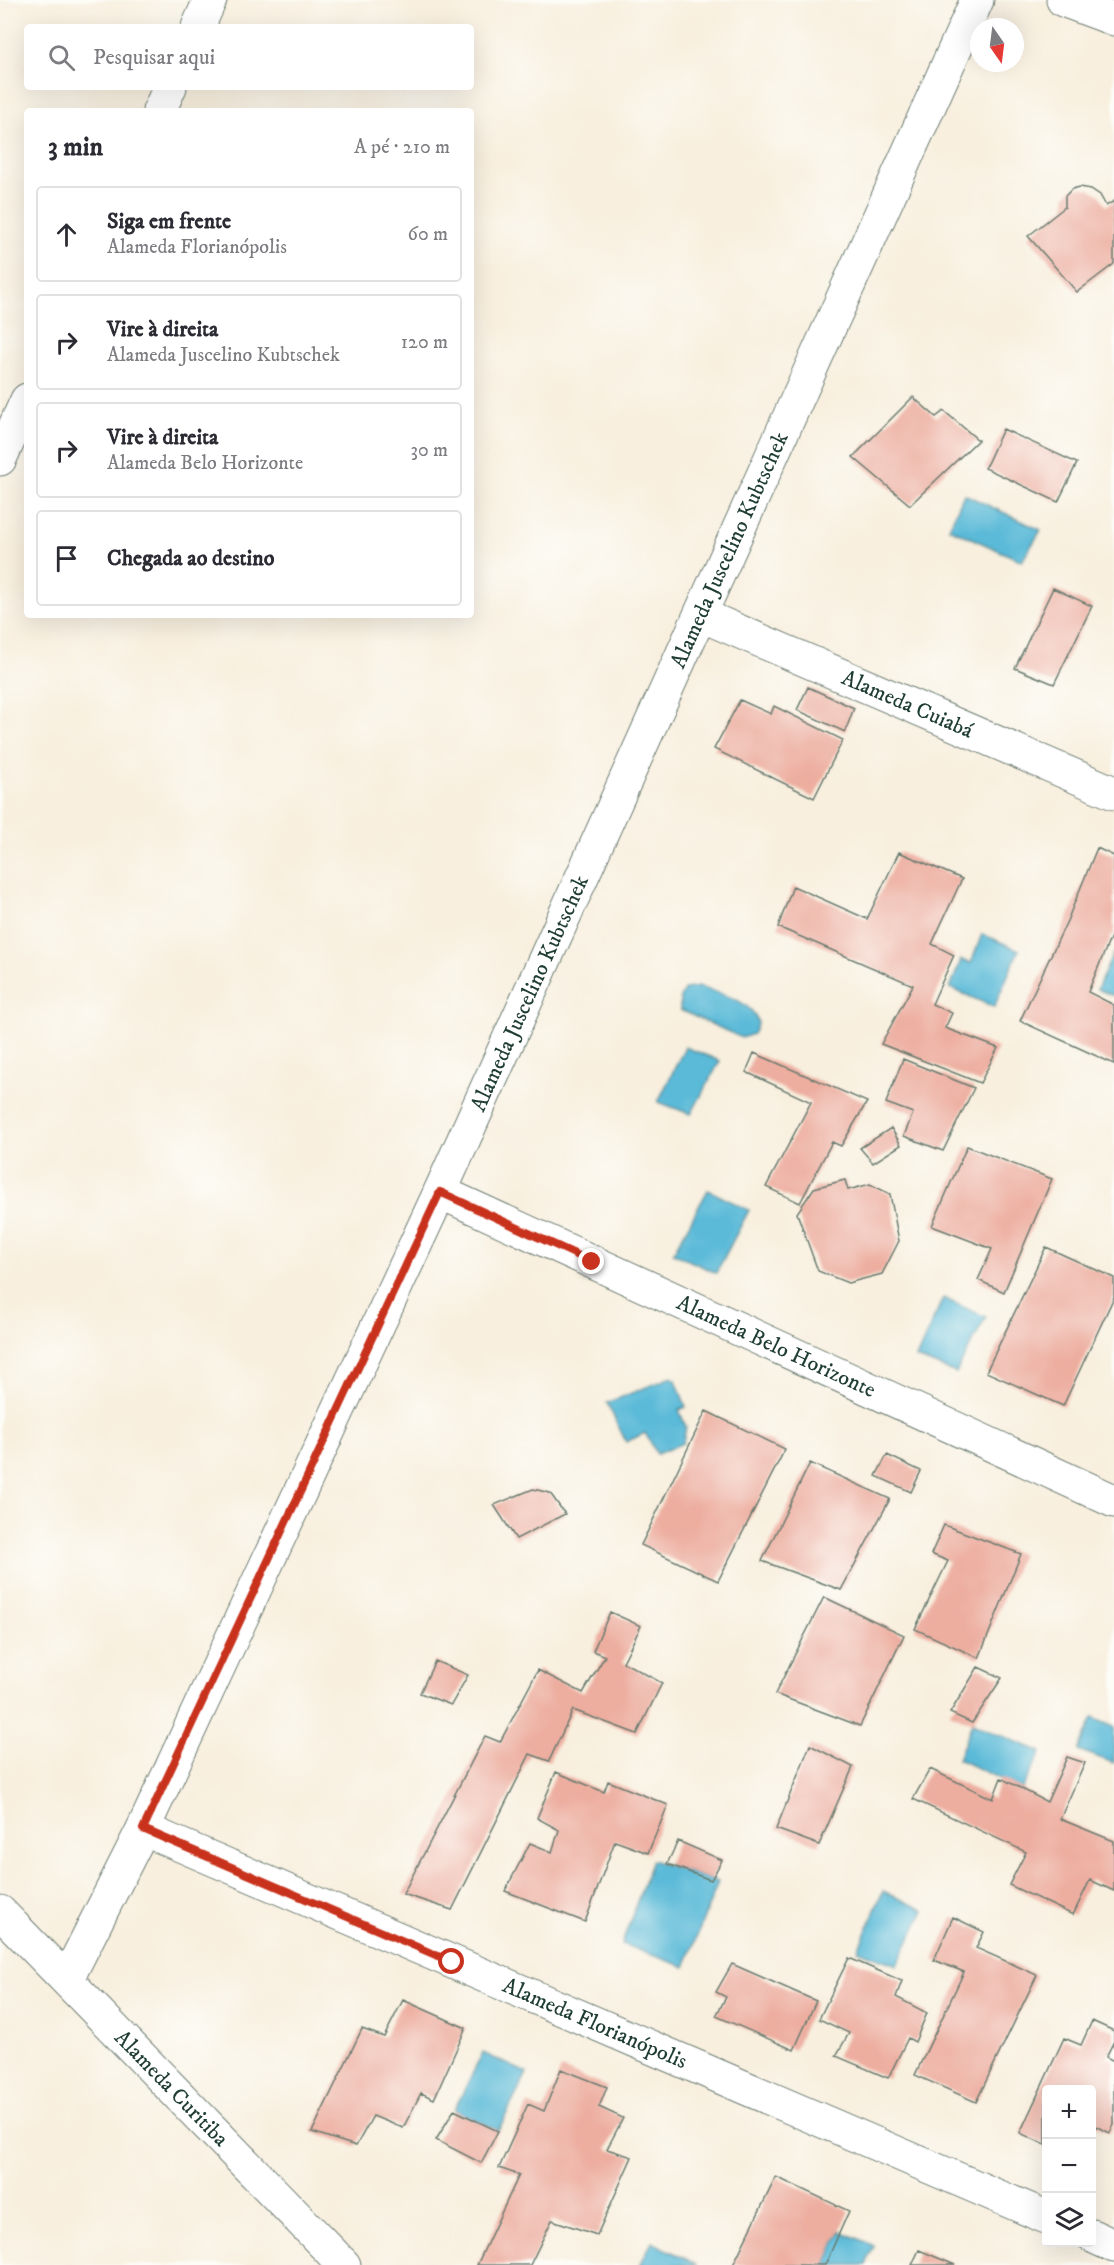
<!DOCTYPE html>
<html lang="pt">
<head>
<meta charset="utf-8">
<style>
  body { margin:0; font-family:"IM FELL DW Pica",serif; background:#f7f7f7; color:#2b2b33 }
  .controls { position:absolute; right:18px; bottom:18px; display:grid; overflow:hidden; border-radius:6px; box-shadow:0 6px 24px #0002 }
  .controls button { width:54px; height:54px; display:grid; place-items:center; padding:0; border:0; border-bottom:2px solid #e1e1e2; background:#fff; color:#2b2b33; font:30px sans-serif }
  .compass { position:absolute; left:970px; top:18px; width:54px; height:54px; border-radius:50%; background:#fff; box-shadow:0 6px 24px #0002; rotate:166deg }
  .stop { position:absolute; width:18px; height:18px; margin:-14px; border:4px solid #c8321e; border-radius:50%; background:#fff }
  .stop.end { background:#c8321e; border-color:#fff; box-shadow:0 2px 6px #0008 }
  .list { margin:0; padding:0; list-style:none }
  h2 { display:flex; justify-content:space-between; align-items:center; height:78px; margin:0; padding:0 24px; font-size:26px }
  h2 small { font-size:20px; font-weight:400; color:#7c7c81 }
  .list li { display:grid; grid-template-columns:39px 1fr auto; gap:18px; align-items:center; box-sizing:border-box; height:96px; margin:0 12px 12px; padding:0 12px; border:2px solid #e1e1e2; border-radius:6px }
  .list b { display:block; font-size:22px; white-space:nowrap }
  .list p { margin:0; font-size:20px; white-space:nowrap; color:#7c7c81 }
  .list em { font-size:20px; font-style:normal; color:#7c7c81 }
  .icon { flex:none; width:33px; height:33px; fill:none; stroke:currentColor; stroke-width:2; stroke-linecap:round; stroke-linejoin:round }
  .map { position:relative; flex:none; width:1114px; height:2265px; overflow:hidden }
  .search { position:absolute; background:#fff; box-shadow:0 6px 24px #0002; left:24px; top:24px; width:450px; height:66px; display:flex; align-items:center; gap:15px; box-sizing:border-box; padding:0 21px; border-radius:6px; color:#7c7c81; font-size:22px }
  .panel { position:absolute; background:#fff; box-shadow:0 6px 24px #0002; left:24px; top:108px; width:450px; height:510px; border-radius:6px }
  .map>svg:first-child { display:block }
  .water { fill:#5abad8; stroke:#3c7c86; stroke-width:1.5 }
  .building { fill:#edaea0 }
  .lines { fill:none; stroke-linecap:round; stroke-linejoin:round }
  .minor-casing { stroke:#6b7b70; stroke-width:35 }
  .minor { stroke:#fff; stroke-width:33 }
  .route { stroke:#c8321e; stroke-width:8 }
  .labels { text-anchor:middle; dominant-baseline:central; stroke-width:6; stroke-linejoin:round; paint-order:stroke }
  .street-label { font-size:22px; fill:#1f3d34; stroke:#fdfcf7 }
</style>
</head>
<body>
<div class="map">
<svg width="1114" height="2265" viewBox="0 0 1114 2265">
  <rect width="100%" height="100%" fill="#fdfcf7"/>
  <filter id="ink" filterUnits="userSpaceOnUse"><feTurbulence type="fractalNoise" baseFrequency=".0167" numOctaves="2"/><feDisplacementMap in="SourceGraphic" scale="12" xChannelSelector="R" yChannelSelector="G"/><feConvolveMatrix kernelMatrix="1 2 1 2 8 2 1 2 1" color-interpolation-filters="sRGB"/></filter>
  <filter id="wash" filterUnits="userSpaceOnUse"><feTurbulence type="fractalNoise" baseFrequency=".008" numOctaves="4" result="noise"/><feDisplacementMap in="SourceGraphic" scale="24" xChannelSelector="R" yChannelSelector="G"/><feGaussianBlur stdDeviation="1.35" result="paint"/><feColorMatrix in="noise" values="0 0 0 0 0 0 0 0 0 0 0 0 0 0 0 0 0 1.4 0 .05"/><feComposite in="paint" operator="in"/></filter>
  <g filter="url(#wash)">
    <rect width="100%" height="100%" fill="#f8efde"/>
    <!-- water -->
    <path class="water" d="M 964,494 L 1041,530 L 1022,561 L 949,528 Z
      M 982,934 L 1019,950 L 994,1007 L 950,988 L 961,960 L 971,963 Z
      M 1114,952 L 1114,996 L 1097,989 Z
      M 699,987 C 720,994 752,999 758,1023 L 753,1034 L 742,1038 L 680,1010 L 680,998 L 685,989 Z
      M 685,1047 L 720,1061 L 691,1114 L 658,1102 Z
      M 708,1190 L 749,1210 L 716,1273 L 673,1253 Z
      M 943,1298 L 986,1317 L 956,1373 L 916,1358 Z
      M 671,1377 L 676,1380 L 686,1407 L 679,1410 L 686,1427 L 683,1443 L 657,1454 L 645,1433 L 626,1442 L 607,1403 Z
      M 1093,1718 L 1114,1727 L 1114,1763 L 1078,1750 Z
      M 972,1723 L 1041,1752 L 1022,1789 L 958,1759 Z
      M 652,1860 L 718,1882 L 685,1967 L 622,1944 Z
      M 883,1891 L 924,1910 L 897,1965 L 858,1950 Z
      M 483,2053 L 527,2073 L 498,2131 L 454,2110 Z
      M 841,2231 L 874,2246 L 866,2265 L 825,2265 Z
      M 652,2242 L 698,2265 L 640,2265 Z"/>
    <g id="blocks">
      <!-- building -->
      <path class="building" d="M 1080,187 L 1091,189 L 1100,195 L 1106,206 L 1114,201 L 1114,264 L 1077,292 L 1028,236 L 1065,207 L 1065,196 L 1072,189 Z
        M 913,397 L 936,417 L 944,411 L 978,440 L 910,505 L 853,457 Z
        M 1003,429 L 1077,463 L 1058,502 L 985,468 Z
        M 1053,588 L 1092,606 L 1054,684 L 1015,668 Z
        M 808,687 L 854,708 L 845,732 L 797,710 Z
        M 740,700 L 771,714 L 774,706 L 843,740 L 814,798 L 714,749 Z
        M 1097,848 L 1114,856 L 1114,936 L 1112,934 L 1088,992 L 1114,1005 L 1114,1064 L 1020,1021 L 1067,921 Z
        M 899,852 L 962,879 L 932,944 L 954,955 L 932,1004 L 952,1013 L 945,1028 L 998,1048 L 980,1083 L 881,1044 L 913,985 L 778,927 L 793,886 L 867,919 Z
        M 754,1053 L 867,1102 L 841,1146 L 832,1142 L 800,1203 L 766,1187 L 811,1102 L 746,1072 Z
        M 903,1059 L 974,1088 L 943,1151 L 904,1136 L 913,1113 L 886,1103 Z
        M 891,1128 L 901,1145 L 873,1163 L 860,1148 Z
        M 967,1146 L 1052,1179 L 1004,1292 L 978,1280 L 992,1249 L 932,1226 Z
        M 845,1180 L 848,1190 L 870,1184 L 890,1194 L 899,1241 L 882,1274 L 848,1283 L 818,1271 L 797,1213 L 814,1188 Z
        M 1046,1247 L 1114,1278 L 1114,1297 L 1063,1406 L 986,1372 Z
        M 706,1411 L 785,1449 L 718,1581 L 641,1545 Z
        M 887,1455 L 921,1471 L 911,1492 L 876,1476 Z
        M 810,1463 L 890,1499 L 841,1590 L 762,1561 Z
        M 533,1489 L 550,1493 L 565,1514 L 516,1539 L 494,1505 Z
        M 944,1525 L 1021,1554 L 979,1658 L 915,1629 L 948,1561 L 931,1554 Z
        M 824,1597 L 904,1635 L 860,1726 L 775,1694 Z
        M 610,1612 L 641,1626 L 623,1662 L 662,1683 L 637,1734 L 573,1710 L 549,1761 L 530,1754 L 452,1910 L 403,1894 L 485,1736 L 500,1742 L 538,1670 L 583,1693 L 605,1656 L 593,1651 Z
        M 435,1661 L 468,1675 L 451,1705 L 420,1693 Z
        M 978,1667 L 1002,1678 L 972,1723 L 950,1713 Z
        M 810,1745 L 853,1767 L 819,1845 L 776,1829 Z
        M 1067,1757 L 1085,1763 L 1060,1819 L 1114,1841 L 1114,1891 L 1090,1880 L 1073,1915 L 1009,1885 L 1026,1852 L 913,1799 L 930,1769 L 993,1799 L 1001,1778 L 1047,1802 Z
        M 556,1772 L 604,1792 L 608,1781 L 668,1805 L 648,1853 L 615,1841 L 585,1922 L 505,1891 L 530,1843 L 552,1852 L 559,1830 L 537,1818 Z
        M 678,1841 L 722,1860 L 711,1880 L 667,1864 Z
        M 953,1917 L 984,1932 L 976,1948 L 1037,1975 L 976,2102 L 915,2075 L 964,1972 L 934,1960 Z
        M 849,1958 L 902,1981 L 896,1997 L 927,2013 L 915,2042 L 908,2038 L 888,2078 L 836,2056 L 849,2033 L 819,2019 Z
        M 732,1964 L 816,2001 L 794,2050 L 716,2016 L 726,1997 L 716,1992 Z
        M 403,2000 L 466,2028 L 434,2099 L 421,2093 L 403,2128 L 373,2116 L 356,2146 L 312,2132 L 362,2029 L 384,2037 Z
        M 1092,2021 L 1114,2031 L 1114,2041 L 1106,2057 L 1114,2061 L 1114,2124 L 1110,2133 L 1095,2126 L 1092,2133 L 1092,2090 L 1046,2090 L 1046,2145 L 1020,2133 L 1064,2038 L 1081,2045 Z
        M 561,2069 L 607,2087 L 599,2107 L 623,2118 L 607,2149 L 632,2157 L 597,2235 L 552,2220 L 530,2265 L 477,2265 L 519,2175 L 499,2168 L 528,2104 L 544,2111 Z
        M 454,2110 L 498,2131 L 481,2163 L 436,2140 Z
        M 776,2177 L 849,2211 L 825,2265 L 733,2265 Z
        M 919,2250 L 955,2265 L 912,2265 Z"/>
    </g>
  </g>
  <g filter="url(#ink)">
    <use href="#blocks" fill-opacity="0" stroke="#6b7b70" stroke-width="1.5"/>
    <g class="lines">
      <defs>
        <g id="minor">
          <path d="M 1063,0 L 1114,19"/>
          <path d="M 198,27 L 210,0"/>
          <path d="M 159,111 L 170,87"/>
          <path d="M 0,459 L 27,400"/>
          <path id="s1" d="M 701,615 L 1114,793"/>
          <path id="s2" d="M 440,1192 L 1114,1501"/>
          <path id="s3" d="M 143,1829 L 1046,2217"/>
          <path id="s4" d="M 0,1912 L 344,2265"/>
          <path id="s5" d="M 67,1979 L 143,1829 L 440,1192 L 977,0"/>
          <path d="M 1092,2236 L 1114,2246"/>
        </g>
      </defs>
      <!-- minor casing -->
      <use href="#minor" class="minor-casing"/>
      <!-- minor -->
      <use href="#minor" class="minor"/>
    </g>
  </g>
  <g class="lines" filter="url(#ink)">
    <!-- route -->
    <path class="route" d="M 452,1962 L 143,1829 L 440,1192 L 592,1262"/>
  </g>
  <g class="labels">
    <!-- street labels -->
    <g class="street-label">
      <text stroke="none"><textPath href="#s5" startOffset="1575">Alameda Juscelino Kubtschek</textPath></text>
      <text stroke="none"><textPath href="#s1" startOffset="225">Alameda Cuiabá</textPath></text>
      <text stroke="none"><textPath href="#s5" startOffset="1089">Alameda Juscelino Kubtschek</textPath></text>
      <text stroke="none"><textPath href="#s2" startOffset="370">Alameda Belo Horizonte</textPath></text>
      <text stroke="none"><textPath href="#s3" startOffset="492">Alameda Florianópolis</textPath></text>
      <text stroke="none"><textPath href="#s4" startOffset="246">Alameda Curitiba</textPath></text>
    </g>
  </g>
</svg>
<div class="controls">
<button>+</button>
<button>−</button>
<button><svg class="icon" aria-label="layers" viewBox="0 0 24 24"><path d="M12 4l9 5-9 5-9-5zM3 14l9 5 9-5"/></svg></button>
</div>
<svg class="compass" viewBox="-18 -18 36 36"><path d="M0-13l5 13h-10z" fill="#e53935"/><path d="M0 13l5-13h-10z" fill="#7c7c81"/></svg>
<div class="stop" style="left:452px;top:1962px"></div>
<div class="stop end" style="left:592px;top:1262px"></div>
<div class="search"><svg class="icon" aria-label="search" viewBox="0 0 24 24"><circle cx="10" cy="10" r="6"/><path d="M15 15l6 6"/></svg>Pesquisar aqui</div>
<section class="panel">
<h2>3 min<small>A pé · 210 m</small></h2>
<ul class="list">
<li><svg class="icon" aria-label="ahead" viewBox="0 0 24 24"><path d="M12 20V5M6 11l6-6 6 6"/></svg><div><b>Siga em frente</b><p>Alameda Florianópolis</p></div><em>60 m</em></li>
<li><svg class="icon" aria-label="right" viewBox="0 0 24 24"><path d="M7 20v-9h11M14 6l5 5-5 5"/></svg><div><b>Vire à direita</b><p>Alameda Juscelino Kubtschek</p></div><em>120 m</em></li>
<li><svg class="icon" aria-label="right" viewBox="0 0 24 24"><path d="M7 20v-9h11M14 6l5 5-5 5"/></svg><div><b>Vire à direita</b><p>Alameda Belo Horizonte</p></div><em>30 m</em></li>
<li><svg class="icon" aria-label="arrive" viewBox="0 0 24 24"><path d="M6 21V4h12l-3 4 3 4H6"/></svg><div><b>Chegada ao destino</b></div></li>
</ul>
</section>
</div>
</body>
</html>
